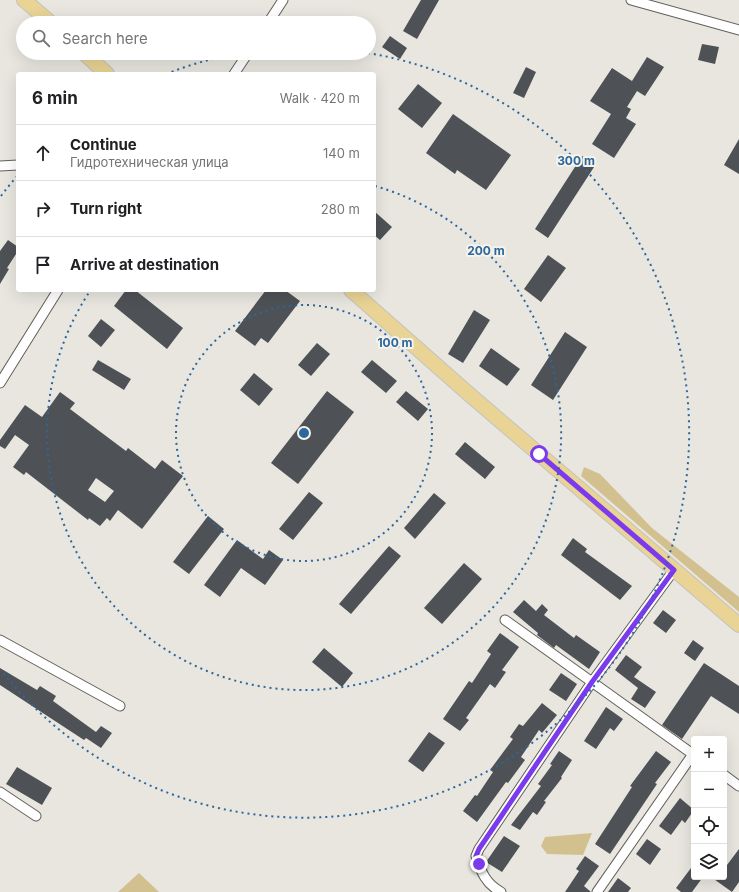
<!DOCTYPE html>
<html lang="en">
<head>
<meta charset="utf-8">
<style>
  body { margin:0; font-family:Inter,sans-serif; background:#f2f2f2; color:#202124 }
  .controls { position:absolute; right:12px; bottom:12px; display:grid; overflow:hidden; border-radius:4px; box-shadow:0 4px 16px #0002 }
  .controls button { width:36px; height:36px; display:grid; place-items:center; padding:0; border:0; border-bottom:1px solid #e0e0e0; background:#fff; color:#202124; font:20px sans-serif }
  .stop { position:absolute; width:12px; height:12px; margin:-9px; border:3px solid #7c3aed; border-radius:50%; background:#fff }
  .stop.end { background:#7c3aed; border-color:#fff; box-shadow:0 1px 4px #0008 }
  .list { margin:0; padding:0; list-style:none }
  h2 { display:flex; justify-content:space-between; align-items:center; height:52px; margin:0; padding:0 16px; font-size:17px }
  h2 small { font-size:13px; font-weight:400; color:#757577 }
  .list li { display:grid; grid-template-columns:26px 1fr auto; gap:12px; align-items:center; box-sizing:border-box; height:56px; padding:0 16px; border-top:1px solid #e0e0e0 }
  .list b { display:block; font-size:15px; white-space:nowrap }
  .list p { margin:0; font-size:13px; white-space:nowrap; color:#757577 }
  .list em { font-size:13px; font-style:normal; color:#757577 }
  .icon { flex:none; width:22px; height:22px; fill:none; stroke:currentColor; stroke-width:2; stroke-linecap:round; stroke-linejoin:round }
  .map { position:relative; flex:none; width:739px; height:892px; overflow:hidden }
  .search { position:absolute; background:#fff; box-shadow:0 4px 16px #0002; left:16px; top:16px; width:360px; height:44px; display:flex; align-items:center; gap:10px; box-sizing:border-box; padding:0 14px; border-radius:22px; color:#757577; font-size:15px }
  .panel { position:absolute; background:#fff; box-shadow:0 4px 16px #0002; left:16px; top:72px; width:360px; height:220px; border-radius:4px }
  .map>svg:first-child { display:block }
  .green { fill:#d2c18f }
  .building { fill:#4e5256; fill-rule:evenodd }
  .lines { fill:none; stroke-linecap:round; stroke-linejoin:round }
  .street-casing { stroke:#62605b; stroke-width:11 }
  .primary-casing { stroke:#c2c2c1; stroke-width:16 }
  .street { stroke:#fff; stroke-width:9 }
  .primary { stroke:#e9d495; stroke-width:14 }
  .route { stroke:#7c3aed; stroke-width:5 }
  .ring { fill:none; stroke:#2c679e; stroke-width:2; stroke-dasharray:2 4 }
  .centre { fill:#2c679e; stroke:#f5f3ec; stroke-width:2 }
  .ring-label { font-size:12px; text-anchor:middle; font-weight:bold; fill:#2c679e; stroke:#f5f3ec; stroke-width:4; stroke-linejoin:round; paint-order:stroke }
</style>
</head>
<body>
<div class="map">
<svg width="739" height="892" viewBox="0 0 739 892">
  <rect width="100%" height="100%" fill="#e8e6df"/>
  <!-- green -->
  <path class="green" d="M 584,467 L 600,474 L 652,528 L 739,597 L 739,612 L 581,476 Z
    M 592,833 L 583,855 L 547,854 L 541,846 L 545,837 Z
    M 139,873 L 159,892 L 118,892 Z"/>
  <!-- building -->
  <path class="building" d="M 421,0 L 439,0 L 417,39 L 403,31 Z
    M 390,36 L 407,48 L 400,59 L 382,47 Z
    M 702,44 L 719,47 L 715,64 L 698,60 Z
    M 647,57 L 664,67 L 645,96 L 637,91 L 627,107 L 631,109 L 626,118 L 636,124 L 614,158 L 592,144 L 611,114 L 590,101 L 612,68 L 632,81 Z
    M 526,67 L 536,72 L 524,98 L 513,93 Z
    M 418,84 L 442,103 L 422,128 L 398,109 Z
    M 453,114 L 511,155 L 486,190 L 457,170 L 455,174 L 426,153 Z
    M 739,139 L 739,174 L 724,165 Z
    M 582,156 L 596,164 L 548,238 L 535,229 Z
    M 374,211 L 392,227 L 380,240 L 374,235 Z
    M 8,240 L 18,247 L 18,251 L 7,268 L 9,269 L 0,284 L 0,251 Z
    M 548,255 L 566,268 L 541,302 L 524,289 Z
    M 126,290 L 135,290 L 183,328 L 167,349 L 114,306 Z
    M 266,290 L 285,290 L 300,301 L 268,343 L 261,338 L 255,346 L 235,331 Z
    M 474,310 L 490,320 L 463,363 L 448,354 Z
    M 101,319 L 115,330 L 101,347 L 88,336 Z
    M 565,332 L 587,347 L 553,400 L 531,385 Z
    M 317,343 L 330,354 L 311,376 L 298,365 Z
    M 491,348 L 520,369 L 507,386 L 479,366 Z
    M 98,360 L 131,379 L 124,390 L 92,370 Z
    M 372,360 L 397,381 L 386,393 L 361,372 Z
    M 254,373 L 273,389 L 259,406 L 240,390 Z
    M 327,391 L 354,412 L 298,484 L 271,463 Z
    M 406,391 L 428,409 L 418,421 L 396,402 Z
    M 60,392 L 75,403 L 70,409 L 126,451 L 128,448 L 155,469 L 162,460 L 183,476 L 142,529 L 118,510 L 110,521 L 107,518 L 100,526 L 89,518 L 88,520 L 26,472 L 24,475 L 13,467 L 29,445 L 15,435 L 5,449 L 0,446 L 0,440 L 25,405 L 42,417 ZM 96,478 L 114,491 L 105,502 L 88,490 Z
    M 465,442 L 495,467 L 485,479 L 455,454 Z
    M 309,492 L 323,503 L 293,540 L 279,529 Z
    M 434,493 L 446,503 L 415,539 L 404,528 Z
    M 208,516 L 224,529 L 189,574 L 173,562 Z
    M 573,538 L 587,549 L 585,552 L 632,586 L 620,600 L 561,555 Z
    M 237,540 L 263,559 L 269,550 L 283,560 L 265,585 L 241,568 L 220,597 L 204,585 Z
    M 389,546 L 401,556 L 351,614 L 339,604 Z
    M 464,563 L 482,579 L 442,624 L 424,608 Z
    M 524,600 L 536,611 L 542,604 L 548,610 L 544,615 L 574,638 L 576,635 L 600,652 L 589,669 L 556,645 L 554,648 L 537,635 L 538,633 L 513,612 Z
    M 663,610 L 676,620 L 666,633 L 653,623 Z
    M 500,633 L 519,647 L 502,670 L 506,672 L 495,688 L 490,684 L 466,718 L 469,720 L 460,731 L 443,719 L 469,681 L 472,683 L 491,654 L 487,651 Z
    M 693,640 L 704,648 L 695,661 L 684,653 Z
    M 324,648 L 353,673 L 342,687 L 312,662 Z
    M 626,655 L 642,667 L 634,677 L 656,692 L 645,708 L 631,699 L 638,688 L 615,670 Z
    M 704,663 L 739,686 L 739,714 L 711,696 L 682,739 L 662,725 Z
    M 0,668 L 37,690 L 40,686 L 56,696 L 53,701 L 96,732 L 101,726 L 112,733 L 101,748 L 86,738 L 84,740 L 0,685 Z
    M 561,673 L 577,684 L 566,701 L 549,690 Z
    M 542,703 L 557,715 L 542,733 L 539,730 L 521,757 L 525,760 L 508,783 L 506,782 L 477,822 L 463,811 L 475,795 L 477,796 L 493,772 L 490,770 L 513,739 L 510,737 L 519,724 L 523,726 Z
    M 606,707 L 623,719 L 614,731 L 610,728 L 596,749 L 584,741 Z
    M 429,732 L 445,743 L 423,772 L 408,761 Z
    M 559,751 L 572,760 L 561,777 L 562,778 L 544,801 L 546,802 L 537,815 L 533,812 L 520,830 L 511,825 L 541,786 L 538,784 L 552,765 L 550,764 Z
    M 656,751 L 671,762 L 655,783 L 657,784 L 610,854 L 595,844 L 632,787 L 630,786 Z
    M 17,767 L 52,788 L 42,805 L 6,784 Z
    M 680,798 L 694,810 L 685,823 L 682,820 L 671,835 L 659,826 Z
    M 504,836 L 520,846 L 502,872 L 486,862 Z
    M 647,839 L 661,849 L 650,865 L 636,854 Z
    M 739,849 L 739,882 L 732,892 L 711,877 L 724,877 L 724,869 Z
    M 585,856 L 599,866 L 584,886 L 591,892 L 565,892 L 579,871 L 576,869 Z
    M 694,864 L 694,877 L 703,877 L 692,892 L 681,892 L 676,888 Z
    M 618,878 L 631,888 L 628,892 L 608,892 Z"/>
  <g class="lines">
    <defs>
      <path id="street" d="M 631,0 L 739,30
        M 268,23 L 283,0
        M 234,74 L 248,53
        M 0,166 L 18,165
        M 0,383 L 58,290
        M 505,620 L 592,682 L 674,570
        M 0,640 L 120,706
        M 724,775 L 739,786
        M 0,792 L 36,816
        M 501,892 C 486,884 481,872 476,856 L 479,849 L 592,682 L 694,755
        M 597,892 L 693,754"/>
      <path id="primary" d="M 24,0 L 51,23
        M 84,53 L 107,74
        M 351,290 L 470,395 L 739,625"/>
    </defs>
    <!-- street casing -->
    <use href="#street" class="street-casing"/>
    <!-- primary casing -->
    <use href="#primary" class="primary-casing"/>
    <!-- street -->
    <use href="#street" class="street"/>
    <!-- primary -->
    <use href="#primary" class="primary"/>
  </g>
  <g class="lines">
    <!-- route -->
    <path class="route" d="M 479,864 L 476,856 L 479,849 L 592,682 L 674,570 L 539,454"/>
  </g>
  <!-- distance rings -->
  <g class="ring">
    <circle cx="304" cy="433" r="128"/>
    <path d="M375 186A257 257 0 1 1 90 291"/>
    <path d="M1 196A385 385 0 0 1 18 175M166 74A385 385 0 0 1 240 53M368 53A385 385 0 1 1 1 670"/>
  </g>
  <circle cx="304" cy="433" r="6" class="centre"/>
  <g class="ring-label">
    <text x="576" y="165">300 m</text>
    <text x="486" y="255">200 m</text>
    <text x="395" y="347">100 m</text>
  </g>
</svg>
<div class="controls">
<button>+</button>
<button>−</button>
<button><svg class="icon" aria-label="locate" viewBox="0 0 24 24"><circle cx="12" cy="12" r="6"/><path d="M12 2v4M12 18v4M2 12h4M18 12h4"/></svg></button>
<button><svg class="icon" aria-label="layers" viewBox="0 0 24 24"><path d="M12 4l9 5-9 5-9-5zM3 14l9 5 9-5"/></svg></button>
</div>
<div class="stop" style="left:539px;top:454px"></div>
<div class="stop end" style="left:479px;top:864px"></div>
<div class="search"><svg class="icon" aria-label="search" viewBox="0 0 24 24"><circle cx="10" cy="10" r="6"/><path d="M15 15l6 6"/></svg>Search here</div>
<section class="panel">
<h2>6 min<small>Walk · 420 m</small></h2>
<ul class="list">
<li><svg class="icon" aria-label="ahead" viewBox="0 0 24 24"><path d="M12 20V5M6 11l6-6 6 6"/></svg><div><b>Continue</b><p>Гидротехническая улица</p></div><em>140 m</em></li>
<li><svg class="icon" aria-label="right" viewBox="0 0 24 24"><path d="M7 20v-9h11M14 6l5 5-5 5"/></svg><div><b>Turn right</b></div><em>280 m</em></li>
<li><svg class="icon" aria-label="arrive" viewBox="0 0 24 24"><path d="M6 21V4h12l-3 4 3 4H6"/></svg><div><b>Arrive at destination</b></div></li>
</ul>
</section>
</div>
</body>
</html>
